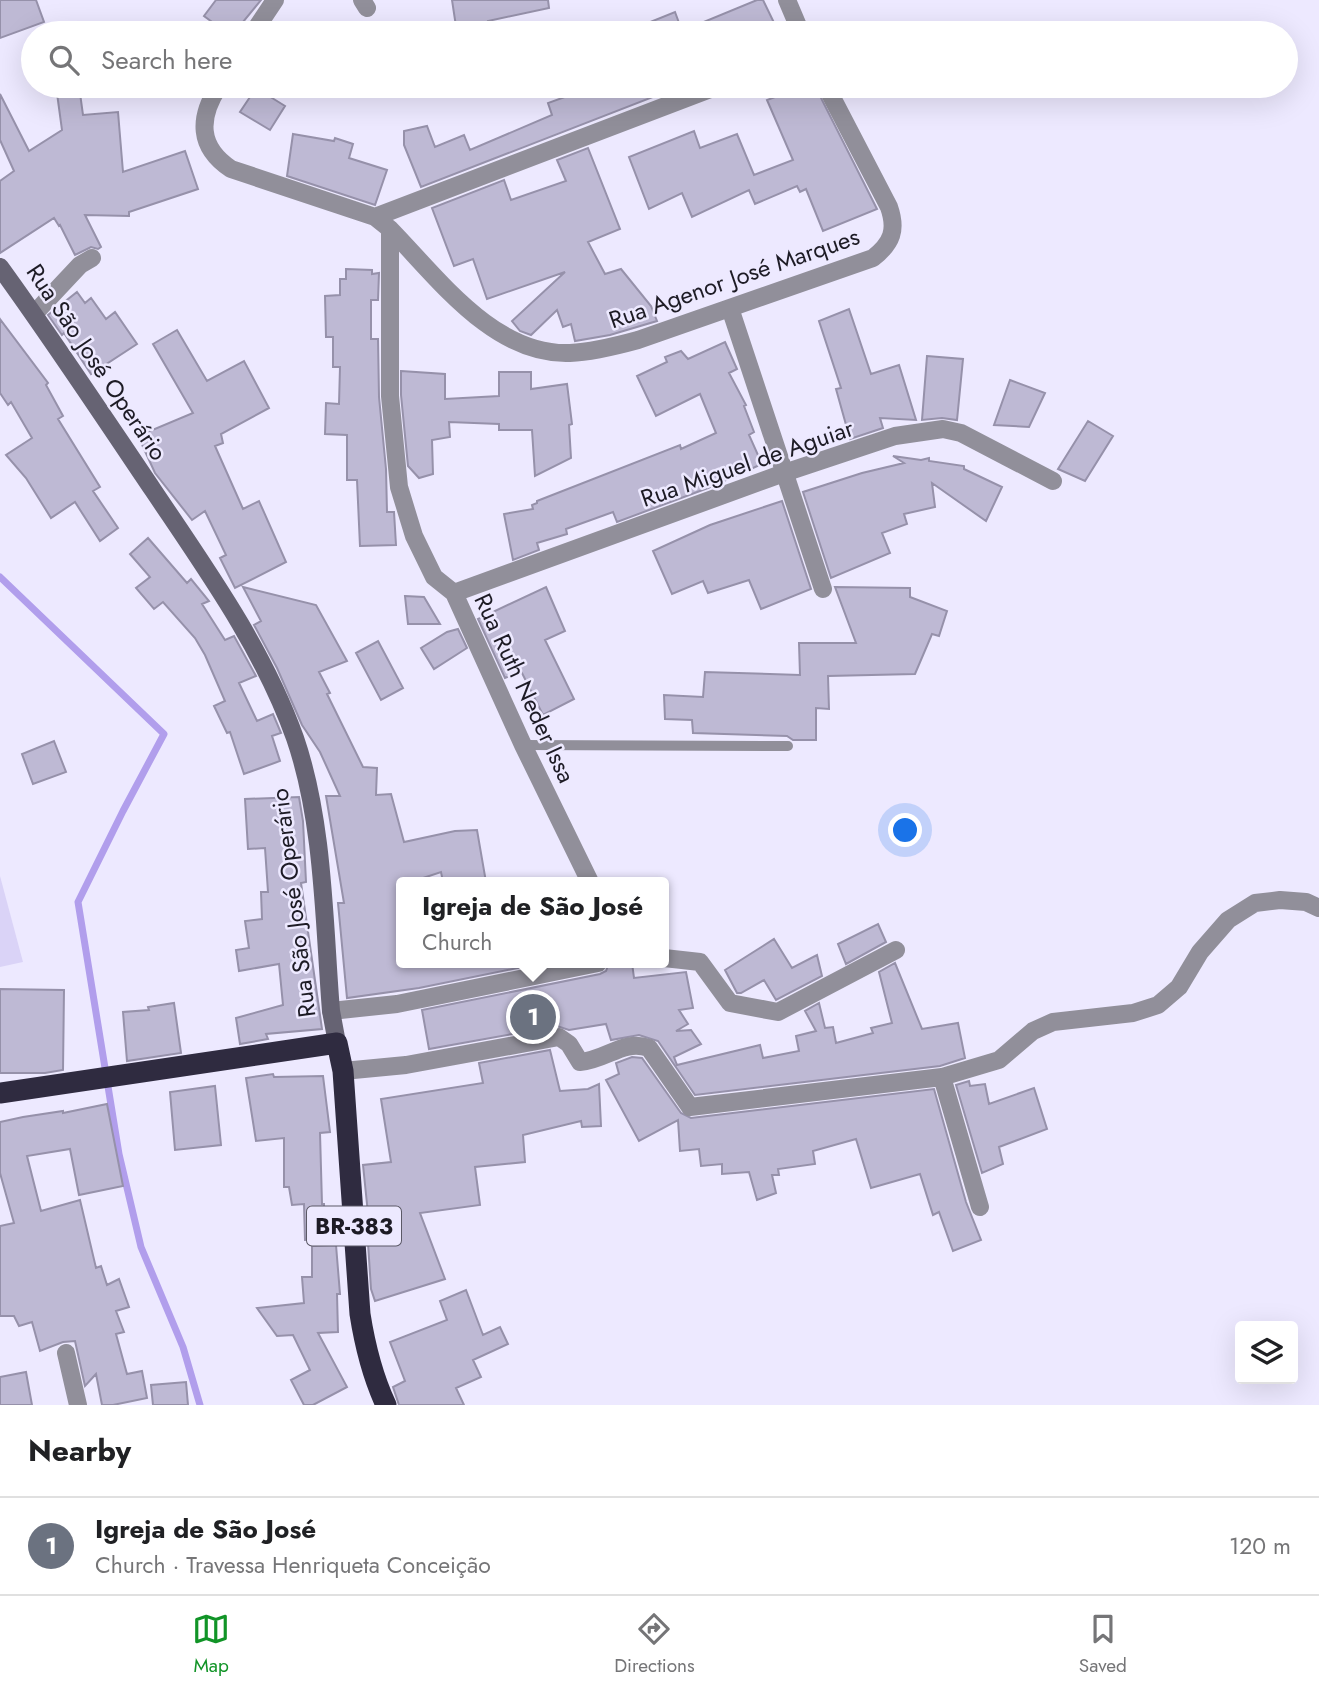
<!DOCTYPE html>
<html lang="en">
<head>
<meta charset="utf-8">
<style>
  body { margin:0; font-family:Jost,sans-serif; background:#f2f2f2; color:#202124 }
  .controls { position:absolute; right:21px; bottom:21px; display:grid; overflow:hidden; border-radius:7px; box-shadow:0 7px 28px #0002 }
  .controls button { width:63px; height:63px; display:grid; place-items:center; padding:0; border:0; border-bottom:2px solid #e0e0e0; background:#fff; color:#202124; font:35px sans-serif }
  .you { position:absolute; left:906px; top:831px; width:24px; height:24px; margin:-18px; border:5px solid #fff; border-radius:50%; background:#1a73e8; box-shadow:0 0 0 10px #1a73e833 }
  .badge { display:grid; place-items:center; width:46px; height:46px; border-radius:50%; background:#119427; color:#fff; font-size:23px; font-weight:700 }
  .pin { position:absolute; translate:-50% -50%; border:4px solid #fff; box-shadow:0 2px 7px #0006 }
  .popup { position:absolute; left:396px; top:877px; width:273px; height:91px; box-sizing:border-box; display:grid; place-content:center; border-radius:7px; background:#fff; filter:drop-shadow(0 2px 5px #0005); font-size:23px; white-space:nowrap; color:#757577 }
  .popup b { font-size:26px; color:#202124 }
  .popup::after { content:''; position:absolute; left:50%; top:100%; margin-left:-14px; border:14px solid transparent; border-top-color:#fff }
  .list { margin:0; padding:0; list-style:none }
  h2 { display:flex; justify-content:space-between; align-items:center; height:91px; margin:0; padding:0 28px; font-size:30px }
  h2 small { font-size:23px; font-weight:400; color:#757577 }
  .list li { display:grid; grid-template-columns:46px 1fr auto; gap:21px; align-items:center; box-sizing:border-box; height:98px; padding:0 28px; border-top:2px solid #e0e0e0 }
  .list b { display:block; font-size:26px; white-space:nowrap }
  .list p { margin:0; font-size:23px; white-space:nowrap; color:#757577 }
  .list em { font-size:23px; font-style:normal; color:#757577 }
  .icon { flex:none; width:38px; height:38px; fill:none; stroke:currentColor; stroke-width:2; stroke-linecap:round; stroke-linejoin:round }
  .map { position:relative; flex:none; width:1319px; height:1405px; overflow:hidden }
  .search { position:absolute; background:#fff; box-shadow:0 7px 28px #0002; left:21px; right:21px; top:21px; height:77px; display:flex; align-items:center; gap:18px; box-sizing:border-box; padding:0 24px; border-radius:38px; color:#757577; font-size:26px }
  .sheet { height:189px; background:#fff }
  nav { display:flex; justify-content:space-around; align-items:center; box-sizing:border-box; height:98px; border-top:2px solid #e0e0e0; background:#fff; font-size:19px; color:#757577 }
  nav a { display:grid; justify-items:center; gap:4px }
  nav .on { color:#119427 }
  .map>svg:first-child { display:block }
  .green { fill:#dad3f7 }
  .lines { fill:none; stroke-linecap:round; stroke-linejoin:round }
  .stream { stroke:#b19eec; stroke-width:7 }
  .building { fill:#beb9d4; stroke:#9691aa; stroke-width:2 }
  .lane { stroke:#918f9a; stroke-width:10 }
  .street { stroke:#918f9a; stroke-width:18 }
  .secondary { stroke:#666373; stroke-width:18 }
  .highway { stroke:#2f2b40; stroke-width:21 }
  .labels { text-anchor:middle; dominant-baseline:central; stroke-width:5; stroke-linejoin:round; paint-order:stroke }
  .shield { fill:#ede9ff; stroke:#5b5966; stroke-width:2 }
  .shield-label { font-size:23px; font-weight:bold; fill:#1d1b25 }
  .street-label { font-size:24px; fill:#1d1b25; stroke:#ede9ff }
</style>
</head>
<body>
<div class="map">
<svg width="1319" height="1405" viewBox="0 0 1319 1405">
  <rect width="100%" height="100%" fill="#ede9ff"/>
  <!-- green -->
  <path class="green" d="M 0,876 L 23,962 L 0,967 Z"/>
  <g class="lines">
    <!-- stream -->
    <path class="stream" d="M 0,577 L 164,734 L 123,811 L 78,902 L 119,1154 L 141,1247 L 183,1347 L 200,1405"/>
  </g>
  <!-- building -->
  <path class="building" d="M 0,0 L 36,0 L 44,22 L 0,38 Z
    M 216,0 L 261,0 L 234,33 L 227,33 L 204,16 Z
    M 452,0 L 548,0 L 549,8 L 488,21 L 490,33 L 457,33 Z
    M 757,0 L 763,0 L 779,33 L 623,33 L 675,12 L 682,31 Z
    M 56,86 L 79,86 L 83,115 L 118,112 L 123,172 L 185,151 L 198,189 L 129,212 L 129,216 L 85,215 L 101,247 L 98,249 L 91,247 L 75,255 L 60,225 L 59,226 L 54,218 L 0,253 L 0,181 L 14,171 L 0,140 L 0,94 L 29,151 L 62,130 Z
    M 595,86 L 675,86 L 676,88 L 421,187 L 404,145 L 404,131 L 427,126 L 435,147 L 464,135 L 470,150 L 552,115 L 548,103 Z
    M 804,86 L 815,86 L 877,209 L 823,231 L 806,189 L 800,192 L 797,186 L 755,204 L 749,190 L 692,217 L 682,193 L 649,209 L 629,157 L 694,131 L 700,148 L 737,134 L 754,175 L 793,160 L 767,100 Z
    M 256,88 L 285,106 L 270,130 L 240,112 Z
    M 293,134 L 334,141 L 335,138 L 353,144 L 349,158 L 387,170 L 375,205 L 287,176 Z
    M 588,148 L 620,229 L 588,242 L 605,274 L 621,269 L 651,306 L 657,321 L 610,335 L 575,341 L 571,324 L 563,327 L 557,310 L 531,335 L 520,331 L 512,321 L 565,272 L 487,299 L 473,259 L 454,266 L 432,208 L 504,180 L 511,200 L 566,181 L 557,160 Z
    M 346,269 L 372,270 L 372,274 L 379,273 L 378,300 L 371,300 L 371,339 L 378,339 L 379,397 L 386,469 L 387,512 L 394,512 L 396,545 L 360,546 L 357,480 L 347,480 L 347,435 L 325,434 L 326,403 L 339,404 L 340,367 L 333,367 L 333,337 L 326,337 L 325,296 L 340,295 L 340,279 L 346,279 Z
    M 77,292 L 85,303 L 91,298 L 106,319 L 115,312 L 137,344 L 91,374 L 64,333 L 62,335 L 48,315 Z
    M 849,309 L 871,374 L 899,365 L 916,420 L 880,418 L 883,428 L 850,439 L 836,389 L 841,388 L 819,321 Z
    M 0,319 L 48,383 L 46,385 L 63,416 L 58,419 L 100,487 L 93,491 L 118,528 L 100,541 L 75,502 L 51,518 L 26,478 L 6,455 L 32,438 L 11,402 L 8,405 L 0,393 Z
    M 177,330 L 207,381 L 244,361 L 269,408 L 221,434 L 223,443 L 215,446 L 243,509 L 259,501 L 286,562 L 235,588 L 220,558 L 226,555 L 205,511 L 192,520 L 155,473 L 138,436 L 193,413 L 153,344 Z
    M 725,342 L 737,369 L 729,373 L 746,405 L 744,406 L 754,432 L 749,435 L 762,464 L 708,488 L 617,522 L 613,512 L 566,529 L 567,534 L 537,543 L 539,550 L 513,560 L 504,514 L 533,509 L 532,505 L 537,503 L 537,501 L 680,445 L 681,449 L 716,433 L 700,394 L 656,416 L 637,376 L 667,362 L 665,357 L 681,351 L 688,359 Z
    M 927,356 L 963,359 L 957,420 L 942,418 L 922,420 Z
    M 401,371 L 445,374 L 445,399 L 499,396 L 499,372 L 531,372 L 531,389 L 567,384 L 572,424 L 569,425 L 571,458 L 535,476 L 532,430 L 499,430 L 499,424 L 449,422 L 450,437 L 432,440 L 433,474 L 419,478 L 408,466 L 401,395 Z
    M 1010,380 L 1045,393 L 1029,427 L 994,425 Z
    M 1088,421 L 1113,436 L 1085,481 L 1058,469 Z
    M 893,456 L 921,460 L 929,458 L 929,461 L 964,466 L 964,469 L 1002,487 L 986,521 L 932,483 L 935,507 L 904,514 L 907,524 L 882,533 L 890,553 L 831,578 L 803,492 L 862,473 L 904,463 Z
    M 782,501 L 811,589 L 761,609 L 749,580 L 708,593 L 703,581 L 672,594 L 653,551 L 710,525 Z
    M 148,538 L 187,583 L 191,579 L 209,601 L 202,604 L 225,640 L 234,636 L 256,676 L 239,683 L 257,721 L 273,714 L 281,733 L 272,736 L 280,761 L 244,774 L 230,732 L 227,733 L 214,706 L 225,701 L 205,655 L 195,638 L 163,602 L 154,609 L 136,588 L 150,577 L 130,554 Z
    M 243,587 L 316,605 L 347,661 L 319,672 L 330,693 L 327,694 L 363,767 L 377,768 L 376,795 L 391,794 L 404,842 L 455,831 L 477,830 L 486,882 L 443,882 L 441,872 L 411,882 L 402,882 L 402,963 L 542,963 L 419,988 L 347,998 L 338,903 L 344,903 L 326,796 L 340,796 L 320,752 L 302,725 L 277,668 L 254,625 L 261,621 Z
    M 546,587 L 565,631 L 545,640 L 574,699 L 543,715 L 521,671 L 505,678 L 478,619 Z
    M 835,587 L 910,588 L 910,597 L 947,611 L 939,636 L 932,634 L 915,674 L 828,676 L 829,709 L 816,708 L 816,740 L 793,740 L 787,736 L 693,733 L 692,720 L 665,719 L 664,695 L 703,697 L 705,672 L 800,675 L 799,643 L 856,643 Z
    M 405,596 L 424,597 L 440,624 L 408,624 Z
    M 458,629 L 467,648 L 434,669 L 421,648 L 447,632 Z
    M 378,641 L 403,688 L 381,700 L 356,653 Z
    M 54,741 L 66,772 L 33,784 L 22,754 Z
    M 299,797 L 303,821 L 306,882 L 301,883 L 322,1029 L 266,1034 L 268,1039 L 240,1044 L 236,1018 L 283,1005 L 279,964 L 239,971 L 236,950 L 249,948 L 245,921 L 262,919 L 261,892 L 268,892 L 265,848 L 248,849 L 245,799 Z
    M 878,924 L 886,942 L 846,964 L 838,944 Z
    M 774,939 L 792,968 L 817,955 L 822,976 L 776,1000 L 764,980 L 741,993 L 737,993 L 725,970 Z
    M 609,963 L 632,963 L 634,978 L 686,972 L 693,1008 L 679,1010 L 688,1024 L 676,1031 L 691,1030 L 701,1044 L 674,1057 L 677,1065 L 760,1045 L 763,1058 L 799,1051 L 796,1036 L 816,1031 L 805,1011 L 819,1003 L 825,1028 L 833,1027 L 836,1043 L 873,1033 L 871,1028 L 892,1023 L 879,972 L 895,963 L 922,1029 L 958,1023 L 965,1058 L 940,1066 L 695,1095 L 658,1041 L 639,1035 L 611,1040 L 606,1024 L 569,1030 L 557,1026 L 429,1049 L 422,1010 L 600,974 L 606,971 Z
    M 0,989 L 64,990 L 63,1070 L 45,1073 L 0,1073 Z
    M 174,1003 L 181,1053 L 127,1061 L 123,1012 L 149,1010 L 148,1007 Z
    M 550,1050 L 560,1091 L 588,1089 L 599,1084 L 601,1126 L 582,1127 L 581,1121 L 523,1135 L 525,1162 L 475,1167 L 480,1205 L 420,1213 L 445,1279 L 375,1301 L 371,1289 L 368,1243 L 371,1243 L 363,1165 L 391,1162 L 381,1099 L 483,1083 L 479,1063 Z
    M 632,1057 L 642,1058 L 681,1113 L 691,1118 L 934,1089 L 966,1202 L 981,1240 L 953,1251 L 939,1212 L 933,1215 L 920,1174 L 871,1188 L 856,1139 L 813,1151 L 815,1164 L 778,1169 L 779,1175 L 772,1175 L 776,1193 L 757,1200 L 749,1172 L 722,1174 L 722,1164 L 701,1166 L 699,1149 L 680,1151 L 678,1120 L 639,1141 L 606,1080 L 619,1074 L 616,1063 Z
    M 273,1074 L 274,1077 L 323,1076 L 330,1132 L 320,1133 L 322,1204 L 324,1204 L 325,1239 L 305,1240 L 304,1204 L 292,1205 L 289,1187 L 284,1187 L 284,1138 L 256,1141 L 246,1078 Z
    M 969,1081 L 970,1086 L 985,1084 L 989,1104 L 1034,1088 L 1047,1129 L 999,1147 L 1003,1164 L 982,1173 L 956,1085 Z
    M 215,1086 L 221,1145 L 175,1150 L 170,1092 Z
    M 107,1104 L 123,1186 L 79,1195 L 70,1149 L 27,1156 L 41,1211 L 80,1200 L 96,1268 L 101,1266 L 107,1285 L 119,1279 L 129,1307 L 116,1311 L 124,1332 L 116,1334 L 127,1374 L 142,1371 L 147,1398 L 113,1405 L 102,1405 L 96,1374 L 85,1386 L 75,1341 L 63,1342 L 40,1351 L 32,1322 L 19,1326 L 14,1316 L 0,1316 L 0,1226 L 14,1223 L 0,1173 L 0,1122 L 23,1117 L 63,1111 L 63,1113 Z
    M 336,1245 L 340,1294 L 337,1294 L 338,1332 L 318,1333 L 347,1387 L 313,1405 L 304,1405 L 291,1380 L 310,1370 L 293,1335 L 277,1336 L 257,1308 L 304,1303 L 302,1277 L 312,1277 L 312,1246 Z
    M 466,1290 L 483,1335 L 500,1327 L 508,1344 L 473,1360 L 481,1377 L 456,1388 L 464,1405 L 399,1405 L 393,1387 L 405,1381 L 390,1342 L 447,1320 L 440,1301 Z
    M 26,1372 L 32,1405 L 0,1405 L 0,1377 Z
    M 186,1382 L 188,1405 L 153,1405 L 151,1385 Z"/>
  <g class="lines">
    <!-- lane -->
    <path class="lane" d="M 523,745 L 788,746"/>
    <!-- street -->
    <path class="street" d="M 362,0 L 367,8
      M 787,0 L 801,33
      M 253,33 L 275,0
      M 219,86 C 198,118 198,147 231,169 L 375,217 L 390,229 C 438,278 494,356 570,353 C 593,352 616,346 638,340 L 873,258 C 892,243 897,230 889,207 L 826,86
      M 375,217 L 718,86
      M 390,229 L 390,396 L 399,487 L 414,536 L 434,577 L 454,593 L 523,745 L 590,882
      M 730,308 L 823,589
      M 34,314 L 80,265 L 92,258
      M 454,593 L 784,473 L 895,436 L 943,429 L 961,433 L 1053,481
      M 664,958 L 700,962 L 730,1003 L 778,1012 L 896,950
      M 331,1011 L 397,1004 L 598,963
      M 343,1071 L 406,1065 L 559,1037 L 569,1044 L 580,1062 C 607,1060 623,1039 649,1048 L 690,1107 L 942,1077 L 999,1060 L 1033,1031 L 1053,1022 L 1133,1013 L 1158,1005 L 1179,987 L 1200,952 L 1228,920 L 1255,903 L 1280,900 L 1306,902 L 1319,908
      M 942,1077 L 980,1207
      M 66,1353 L 78,1405"/>
    <!-- secondary -->
    <path class="secondary" d="M 0,267 C 53,340 103,416 153,490 C 206,569 263,648 295,738 C 324,822 324,924 331,1011 L 337,1043"/>
    <!-- highway -->
    <path class="highway" d="M 0,1093 L 337,1043 L 343,1071 L 360,1314 C 365,1346 372,1375 386,1405"/>
  </g>
  <g class="labels">
    <!-- shield labels -->
    <rect class="shield" x="307" y="1206.5" width="94" height="39" rx="5"/>
    <g class="shield-label">
      <text x="354" y="1226">BR-383</text>
    </g>
    <!-- street labels -->
    <g class="street-label">
      <text transform="translate(734 278) rotate(-19)">Rua Agenor José Marques</text>
      <text transform="translate(97 362) rotate(56)">Rua São José Operário</text>
      <text transform="translate(747 463) rotate(-19)">Rua Miguel de Aguiar</text>
      <text transform="translate(525 688) rotate(65)">Rua Ruth Neder Issa</text>
      <text transform="translate(293 903) rotate(-97)">Rua São José Operário</text>
    </g>
  </g>
</svg>
<div class="controls">
<button><svg class="icon" aria-label="layers" viewBox="0 0 24 24"><path d="M12 4l9 5-9 5-9-5zM3 14l9 5 9-5"/></svg></button>
</div>
<div class="you"></div>
<div class="pin badge" style="left:533px;top:1017px;background:#6b7280">1</div>
<div class="popup"><b>Igreja de São José</b>Church</div>
<div class="search"><svg class="icon" aria-label="search" viewBox="0 0 24 24"><circle cx="10" cy="10" r="6"/><path d="M15 15l6 6"/></svg>Search here</div>
</div>
<section class="sheet">
<h2>Nearby<small></small></h2>
<ul class="list">
<li><span class="badge" style="background:#6b7280">1</span><div><b>Igreja de São José</b><p>Church · Travessa Henriqueta Conceição</p></div><em>120 m</em></li>
</ul>
</section>
<nav>
<a class="on"><svg class="icon" aria-label="map" viewBox="0 0 24 24"><path d="M3 6l6-2 6 2 6-2v14l-6 2-6-2-6 2zM9 4v14M15 6v14"/></svg>Map</a>
<a><svg class="icon" aria-label="directions" viewBox="0 0 24 24"><path d="M12 3l9 9-9 9-9-9zM9 14v-3h6M13 9l2 2-2 2"/></svg>Directions</a>
<a><svg class="icon" aria-label="saved" viewBox="0 0 24 24"><path d="M7 4h10v16l-5-4-5 4z"/></svg>Saved</a>
</nav>
</body>
</html>
